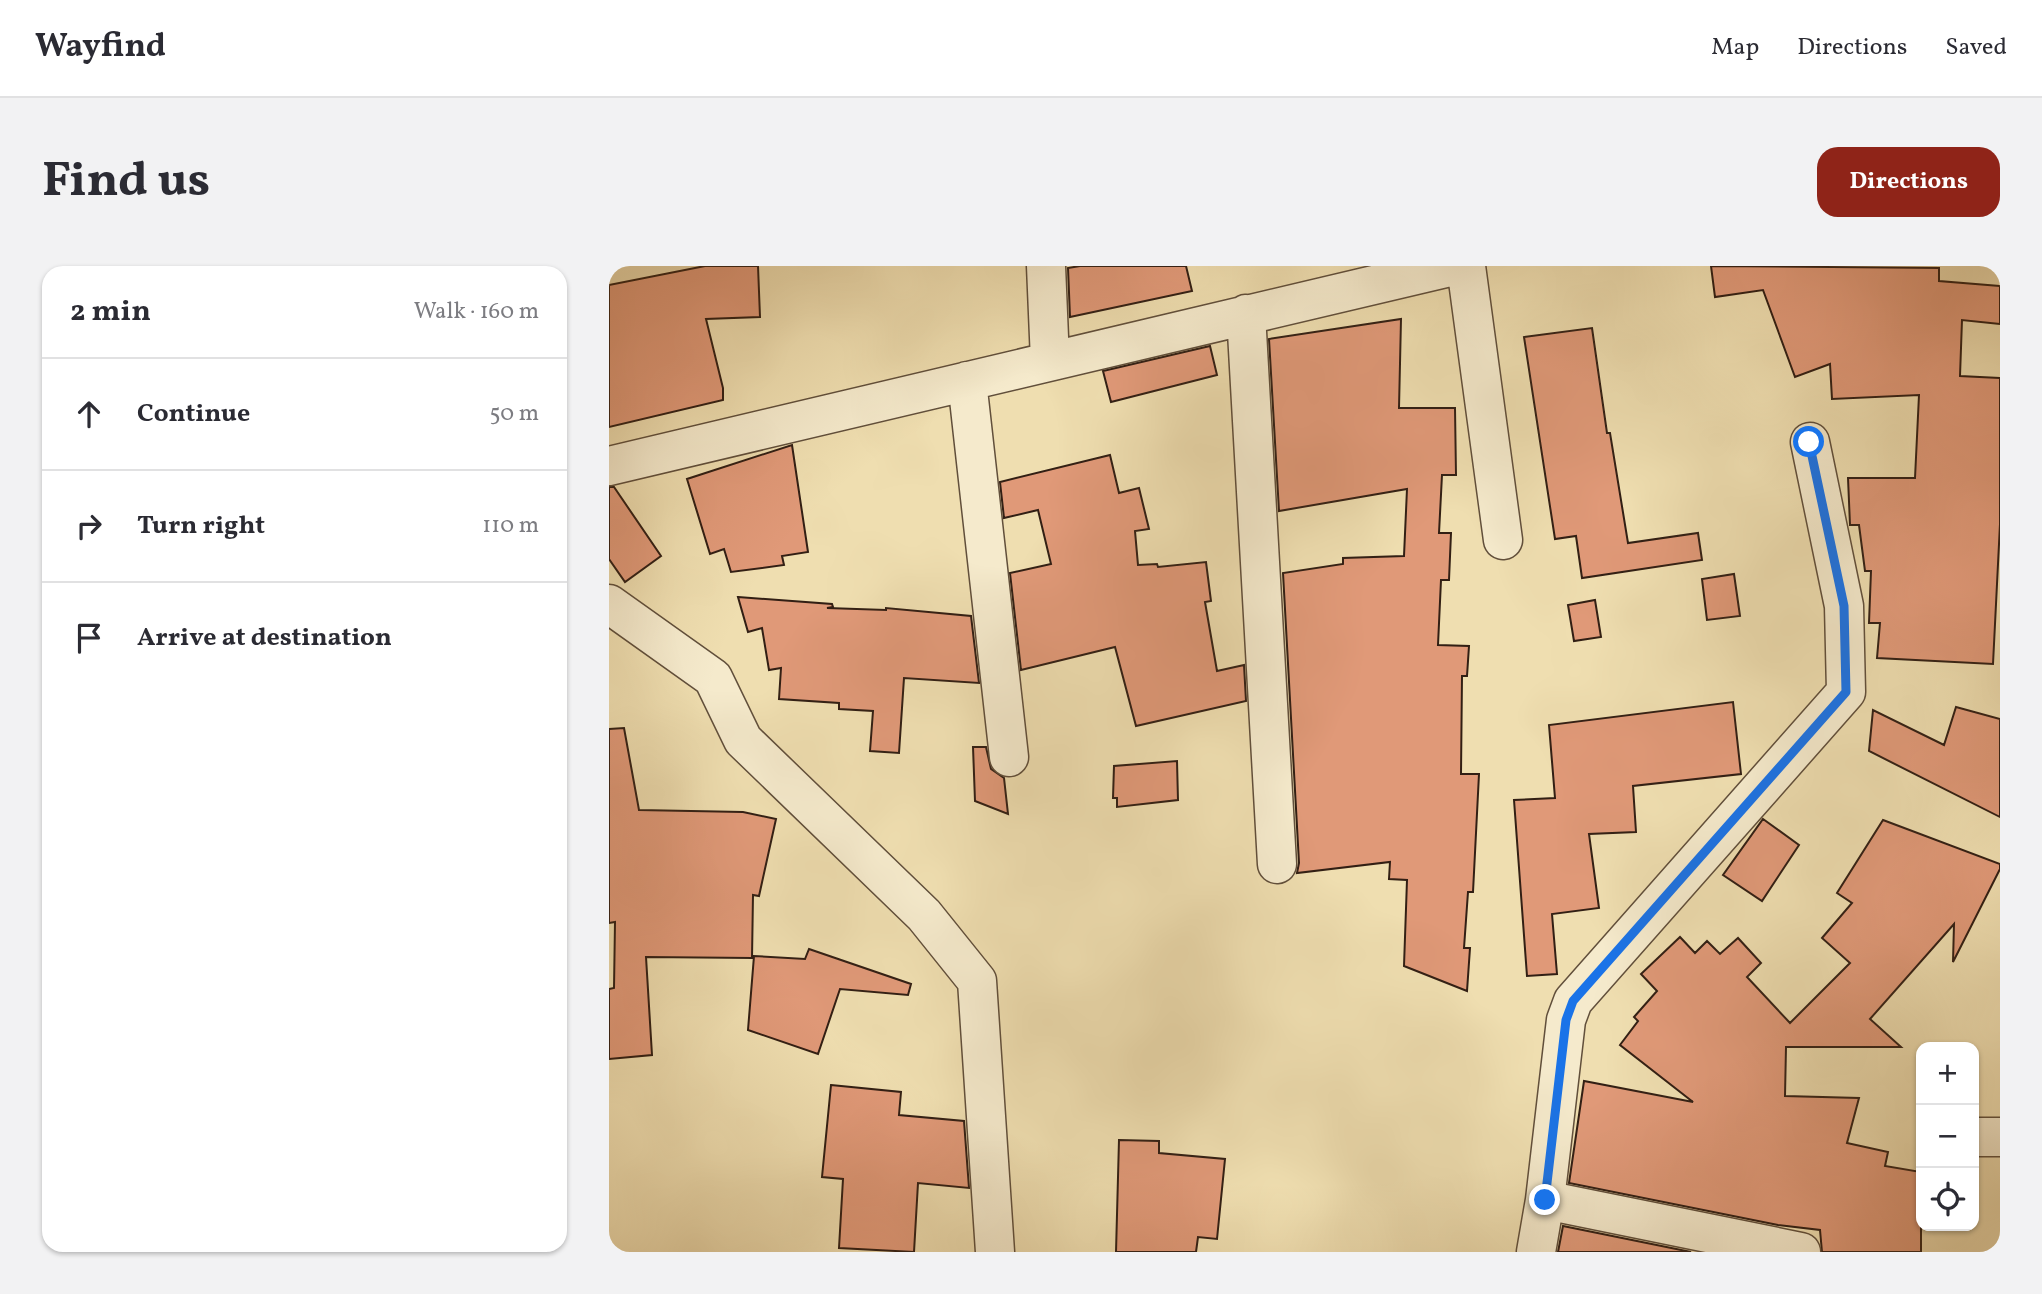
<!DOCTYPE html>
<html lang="en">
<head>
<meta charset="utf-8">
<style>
  body { margin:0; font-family:Vollkorn,serif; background:#f2f2f3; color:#2b2b33 }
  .controls { position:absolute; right:21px; bottom:21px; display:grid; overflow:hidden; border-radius:14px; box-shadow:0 2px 5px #0004 }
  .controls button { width:63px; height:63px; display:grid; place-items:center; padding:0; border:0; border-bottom:2px solid #e1e1e2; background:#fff; color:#2b2b33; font:35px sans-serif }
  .stop { position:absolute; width:21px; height:21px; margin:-16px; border:5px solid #1a73e8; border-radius:50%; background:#fff }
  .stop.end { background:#1a73e8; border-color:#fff; box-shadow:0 2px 7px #0008 }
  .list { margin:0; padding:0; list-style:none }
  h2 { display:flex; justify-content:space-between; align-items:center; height:91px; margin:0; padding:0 28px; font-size:30px }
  h2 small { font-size:23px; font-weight:400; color:#7c7c81 }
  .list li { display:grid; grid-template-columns:46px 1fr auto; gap:21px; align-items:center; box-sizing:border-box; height:112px; padding:0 28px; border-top:2px solid #e1e1e2 }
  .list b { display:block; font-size:26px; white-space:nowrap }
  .list em { font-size:23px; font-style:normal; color:#7c7c81 }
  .icon { flex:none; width:38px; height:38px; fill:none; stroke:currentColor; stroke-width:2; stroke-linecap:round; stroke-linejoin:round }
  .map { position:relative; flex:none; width:1391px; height:986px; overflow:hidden; border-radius:21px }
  header { display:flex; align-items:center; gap:42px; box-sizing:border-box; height:98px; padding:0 35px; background:#fff; border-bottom:2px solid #e1e1e2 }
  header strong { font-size:33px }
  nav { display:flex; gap:38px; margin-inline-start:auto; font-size:24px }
  .intro { display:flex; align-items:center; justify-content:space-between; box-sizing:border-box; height:168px; padding:0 42px }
  h1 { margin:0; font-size:49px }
  .button { padding:18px 32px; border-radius:21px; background:#8f2418; color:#fff; font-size:24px; font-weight:700 }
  main { display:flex; gap:42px; padding:0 42px }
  aside { flex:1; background:#fff; border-radius:21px; box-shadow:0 2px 5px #0004 }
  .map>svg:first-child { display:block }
  .building { fill:#e09978; stroke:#321f14; stroke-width:2 }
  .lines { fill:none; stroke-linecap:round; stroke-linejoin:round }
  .minor-casing { stroke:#614f3b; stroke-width:41 }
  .minor { stroke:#f5eacc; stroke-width:38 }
  .route { stroke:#1a73e8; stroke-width:9 }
</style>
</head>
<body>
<header>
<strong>Wayfind</strong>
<nav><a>Map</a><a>Directions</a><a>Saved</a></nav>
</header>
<div class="intro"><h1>Find us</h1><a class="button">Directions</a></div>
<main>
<aside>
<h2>2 min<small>Walk · 160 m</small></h2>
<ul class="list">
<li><svg class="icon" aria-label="ahead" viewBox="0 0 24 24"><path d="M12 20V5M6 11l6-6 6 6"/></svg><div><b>Continue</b></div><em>50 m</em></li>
<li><svg class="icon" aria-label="right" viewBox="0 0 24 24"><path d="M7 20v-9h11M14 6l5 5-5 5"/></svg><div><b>Turn right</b></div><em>110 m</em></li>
<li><svg class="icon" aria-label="arrive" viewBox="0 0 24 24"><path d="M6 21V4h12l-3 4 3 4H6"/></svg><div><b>Arrive at destination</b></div></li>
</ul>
</aside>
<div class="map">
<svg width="1391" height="986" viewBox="0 0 1391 986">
  <rect width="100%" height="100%" fill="#efdeb0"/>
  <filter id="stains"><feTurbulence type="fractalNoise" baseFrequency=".00286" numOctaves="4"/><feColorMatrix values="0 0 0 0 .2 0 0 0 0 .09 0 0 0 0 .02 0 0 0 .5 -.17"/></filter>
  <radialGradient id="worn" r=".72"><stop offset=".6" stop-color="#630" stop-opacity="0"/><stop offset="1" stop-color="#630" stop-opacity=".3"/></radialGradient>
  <!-- building -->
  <path class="building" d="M 96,0 L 149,0 L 151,51 L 97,53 L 114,122 L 114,134 L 0,161 L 0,19 Z
    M 471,0 L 577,0 L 583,25 L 461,51 L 459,2 Z
    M 1102,0 L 1330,2 L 1330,15 L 1391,20 L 1391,58 L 1353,54 L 1351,110 L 1391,112 L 1391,258 L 1384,398 L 1268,392 L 1271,357 L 1260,357 L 1262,305 L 1256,305 L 1250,259 L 1241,259 L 1239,212 L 1306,212 L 1310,129 L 1223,133 L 1221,98 L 1186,111 L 1154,24 L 1106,31 Z
    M 792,53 L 790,142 L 846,142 L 847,209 L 833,209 L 830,267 L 842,267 L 840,314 L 832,314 L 829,379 L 860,380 L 858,410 L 853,410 L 852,508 L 870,508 L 864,626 L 859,626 L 855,682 L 861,682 L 858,725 L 795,700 L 798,614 L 780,613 L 781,596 L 688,607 L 690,597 L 674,307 L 734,298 L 734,292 L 795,290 L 798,223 L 670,245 L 660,73 Z
    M 983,62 L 998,167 L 1001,167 L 1019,277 L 1089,267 L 1093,294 L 973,312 L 967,270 L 946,273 L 915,71 Z
    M 601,80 L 608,109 L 502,136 L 494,105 Z
    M 183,179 L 199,286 L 173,290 L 175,299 L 122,306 L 115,283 L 101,288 L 78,213 Z
    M 501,189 L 510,227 L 530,222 L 540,263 L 526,265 L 529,299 L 548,298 L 549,301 L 597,296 L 602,335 L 596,336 L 608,405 L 635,399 L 637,435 L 527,460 L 506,381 L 412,404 L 401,307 L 442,298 L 429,244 L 395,252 L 391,216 Z
    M 0,221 L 5,221 L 52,290 L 16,316 L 0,293 Z
    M 1125,308 L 1131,350 L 1098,354 L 1093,313 Z
    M 129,331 L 223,338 L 224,341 L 218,342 L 277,344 L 277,342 L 362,350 L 370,417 L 295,412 L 290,487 L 261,485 L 264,445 L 230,443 L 230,437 L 170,433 L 172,402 L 160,404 L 153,362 L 139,366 Z
    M 986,334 L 992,371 L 965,375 L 959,339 Z
    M 1124,436 L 1132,508 L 1024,520 L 1027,566 L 980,568 L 990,642 L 943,648 L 948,708 L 918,710 L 905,534 L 946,532 L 940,459 Z
    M 1347,441 L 1391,453 L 1391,551 L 1260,485 L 1264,444 L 1335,479 Z
    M 15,462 L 30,544 L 134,546 L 167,553 L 150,630 L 144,629 L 143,692 L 37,691 L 43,789 L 0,793 L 0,723 L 5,722 L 6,656 L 0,657 L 0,463 Z
    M 364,481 L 377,481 L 382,503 L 395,512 L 399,548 L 366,535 Z
    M 568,495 L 569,534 L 508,541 L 508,532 L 504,532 L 505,500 Z
    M 1154,553 L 1190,579 L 1153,635 L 1114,609 Z
    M 1274,554 L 1391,598 L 1391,603 L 1344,696 L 1345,658 L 1261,753 L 1292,781 L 1177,781 L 1176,830 L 1250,832 L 1238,877 L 1279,886 L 1276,900 L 1312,906 L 1312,986 L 1213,986 L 1211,964 L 1169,959 L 960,917 L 975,815 L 1084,836 L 1011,779 L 1029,755 L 1025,751 L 1048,725 L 1032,708 L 1071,671 L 1086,687 L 1098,675 L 1111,688 L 1129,672 L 1152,697 L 1138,711 L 1181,757 L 1241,697 L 1213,672 L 1243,637 L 1228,627 Z
    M 200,683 L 302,718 L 299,729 L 231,723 L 209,788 L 139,764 L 145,690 L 196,693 Z
    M 222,819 L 292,826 L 290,849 L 355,855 L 360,922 L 309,917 L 305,986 L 230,982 L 234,913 L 213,911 Z
    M 510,874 L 550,875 L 550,887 L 616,893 L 608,973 L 589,971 L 587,986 L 507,986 Z
    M 954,960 L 1082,986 L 949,986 Z"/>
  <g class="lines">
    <defs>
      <path id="minor" d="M 437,0 L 441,95
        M 857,0 L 894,274
        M 637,48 L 668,598
        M 358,115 L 400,491
        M 0,200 L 845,0
        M 0,338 L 104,412 L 134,474 L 315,649 L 368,715 L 386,986
        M 1365,871 L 1391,871
        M 936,934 L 1192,986
        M 927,986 L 936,934 L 957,754 L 964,735 L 1237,426 L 1235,340 L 1201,176"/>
    </defs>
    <!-- minor casing -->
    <use href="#minor" class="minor-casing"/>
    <!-- minor -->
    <use href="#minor" class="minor"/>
  </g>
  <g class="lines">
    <!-- route -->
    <path class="route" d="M 936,934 L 957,754 L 964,735 L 1237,426 L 1235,340 L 1200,176"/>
  </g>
  <rect width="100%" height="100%" filter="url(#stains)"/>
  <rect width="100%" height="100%" fill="url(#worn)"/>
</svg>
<div class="controls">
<button>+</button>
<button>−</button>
<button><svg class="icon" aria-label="locate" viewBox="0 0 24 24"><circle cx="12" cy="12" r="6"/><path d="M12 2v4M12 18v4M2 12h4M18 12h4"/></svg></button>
</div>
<div class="stop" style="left:1200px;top:176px"></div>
<div class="stop end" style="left:936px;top:934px"></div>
</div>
</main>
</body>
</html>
